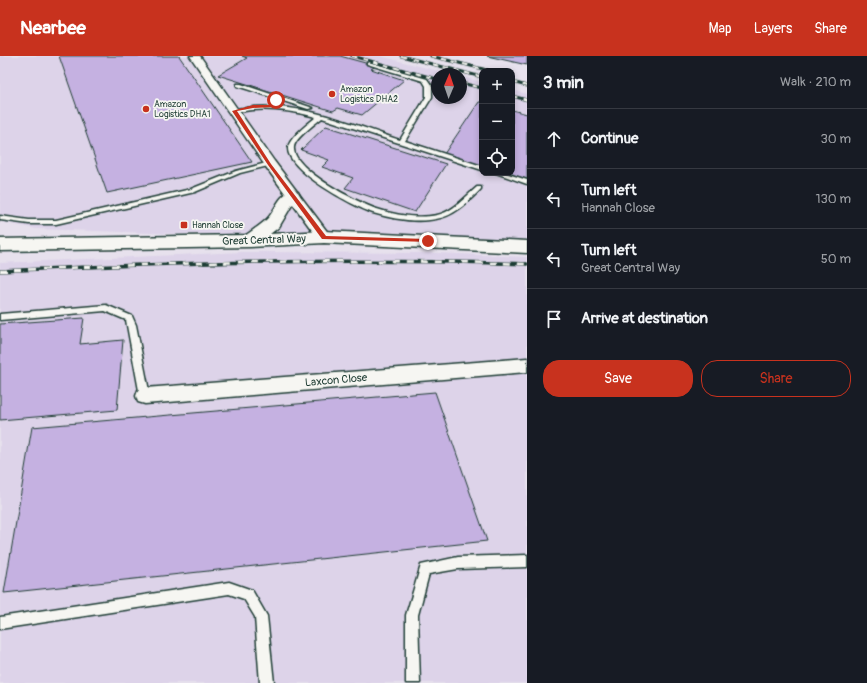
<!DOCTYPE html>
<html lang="en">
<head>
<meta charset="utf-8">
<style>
  body { margin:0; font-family:Pangolin,sans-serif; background:#20242c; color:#f1f3f6 }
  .controls { position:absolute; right:12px; top:12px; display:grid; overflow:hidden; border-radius:8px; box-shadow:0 2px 6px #0003 }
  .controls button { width:36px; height:36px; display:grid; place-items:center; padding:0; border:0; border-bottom:1px solid #363941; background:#171b24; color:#f1f3f6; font:20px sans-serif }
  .compass { position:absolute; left:431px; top:12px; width:36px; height:36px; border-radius:50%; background:#171b24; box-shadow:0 2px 6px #0003; rotate:2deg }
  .stop { position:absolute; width:12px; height:12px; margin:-9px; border:3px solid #c8321e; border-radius:50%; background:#fff }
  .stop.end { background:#c8321e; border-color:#fff; box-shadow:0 1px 4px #0008 }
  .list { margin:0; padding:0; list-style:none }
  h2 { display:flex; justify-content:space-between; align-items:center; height:52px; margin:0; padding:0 16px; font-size:17px }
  h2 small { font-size:13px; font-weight:400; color:#9ea1a6 }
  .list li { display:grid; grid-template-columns:26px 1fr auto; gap:12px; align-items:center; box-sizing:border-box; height:60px; padding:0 16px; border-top:1px solid #363941 }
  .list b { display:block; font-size:15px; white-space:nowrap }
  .list p { margin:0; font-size:13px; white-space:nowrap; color:#9ea1a6 }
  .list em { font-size:13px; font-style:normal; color:#9ea1a6 }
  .actions { display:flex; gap:8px; padding:12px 16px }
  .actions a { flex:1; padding:9px 0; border:1px solid #c8321e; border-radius:16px; text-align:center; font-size:14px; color:#c8321e }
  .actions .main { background:#c8321e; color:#fff }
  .icon { flex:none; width:22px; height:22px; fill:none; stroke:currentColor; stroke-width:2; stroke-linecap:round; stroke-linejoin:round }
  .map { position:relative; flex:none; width:527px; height:627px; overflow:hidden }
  header { display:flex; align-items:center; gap:24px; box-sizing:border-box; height:56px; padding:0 20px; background:#c8321e; color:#fff }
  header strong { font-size:19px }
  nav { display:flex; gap:22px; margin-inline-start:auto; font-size:14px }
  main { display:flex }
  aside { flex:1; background:#171b24 }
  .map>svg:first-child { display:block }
  .built { fill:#ddd3e9 }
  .building { fill:#c5b1e1; stroke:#1f3d34 }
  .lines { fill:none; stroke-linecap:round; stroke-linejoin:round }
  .lane-casing { stroke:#1f3d34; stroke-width:3 }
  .street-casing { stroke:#1f3d34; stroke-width:3 }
  .secondary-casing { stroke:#1f3d34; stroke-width:3 }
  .lane { fill:#f6f6f2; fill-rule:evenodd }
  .street { fill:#f6f6f2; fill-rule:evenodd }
  .secondary { fill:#f6f6f2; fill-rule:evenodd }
  .rail-far1-casing { stroke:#1f3d34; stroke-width:3 }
  .rail-casing { stroke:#1f3d34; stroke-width:3.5 }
  .rail-far1 { stroke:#f6f6f2; stroke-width:2; stroke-dasharray:5.5; stroke-linecap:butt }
  .rail { stroke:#f6f6f2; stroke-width:2.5; stroke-dasharray:7; stroke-linecap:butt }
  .route { fill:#c8321e }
  .poi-dot { fill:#c8321e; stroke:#f6f6f2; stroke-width:1.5 }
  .labels { text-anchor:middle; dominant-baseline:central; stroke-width:3.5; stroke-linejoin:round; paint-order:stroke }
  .far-poi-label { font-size:9px; fill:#1f3d34; stroke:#f6f6f2; text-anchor:start }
  .street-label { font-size:11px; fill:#1f3d34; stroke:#f6f6f2 }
</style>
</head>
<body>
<header>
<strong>Nearbee</strong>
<nav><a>Map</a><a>Layers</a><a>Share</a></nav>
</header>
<main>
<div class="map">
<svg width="527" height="627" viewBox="0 0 527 627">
  <rect width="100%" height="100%" fill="#e7e1ed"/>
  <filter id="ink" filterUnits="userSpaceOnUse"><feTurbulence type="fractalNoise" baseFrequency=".025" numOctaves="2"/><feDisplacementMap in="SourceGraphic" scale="8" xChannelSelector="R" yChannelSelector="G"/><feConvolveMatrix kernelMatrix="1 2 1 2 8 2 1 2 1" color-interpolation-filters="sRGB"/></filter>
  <g filter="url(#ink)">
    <!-- built -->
    <path class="built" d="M 0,0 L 380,0 L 450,18 L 437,18 L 437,42 L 461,42 L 461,21 L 482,26 L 482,117 L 512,117 L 512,34 L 527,38 L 527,190 L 37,173 L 0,166 Z
      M 243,196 L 436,197 L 527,201 L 527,627 L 0,627 L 0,207 Z"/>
    <!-- building -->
    <path class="building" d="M 59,0 L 179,0 L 252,106 L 107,137 Z
      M 242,0 L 340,0 L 376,10 L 371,13 L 404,24 L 362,59 L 338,52 L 333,55 L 218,19 L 247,2 Z
      M 487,0 L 527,0 L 527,9 Z
      M 479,46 L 482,46 L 482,110 L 444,98 Z
      M 512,54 L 527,58 L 527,123 L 507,117 L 512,117 Z
      M 326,70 L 446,108 L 415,156 L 345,132 L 353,122 L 322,111 L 329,104 L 301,94 Z
      M 84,262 L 80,288 L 123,284 L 117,354 L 0,364 L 0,268 Z
      M 435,336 L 487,485 L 4,537 L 32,371 Z"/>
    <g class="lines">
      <defs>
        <path id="lane" d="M 369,6 L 427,23 L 432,30 L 432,41 L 405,85 L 482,110 L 482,114 L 322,62 C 315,68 295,82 294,91 C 291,113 359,147 377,153 C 395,159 418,163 437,159 C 453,156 465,141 477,131 L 481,131 L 481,133 C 468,146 455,160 436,163 C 416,167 393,163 373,157 C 353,150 287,115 288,92 C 289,82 309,67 316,61 C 296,56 274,52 253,54 C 246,54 237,58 231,55 C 235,52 241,52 246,52 C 296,44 353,68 400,84 L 426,41 L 426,30 L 423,25 L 367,8 L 367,7 Z
          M 237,28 L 241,28 L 313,52 L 308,53 L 237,30 Z
          M 270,106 L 272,107 L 272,109 L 240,117 L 195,136 L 56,168 L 29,168 L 0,164 L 0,160 L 29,164 L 56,164 L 191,133 L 236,115 Z
          M 496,117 L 505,117 L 527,124 L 527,128 Z
          M 106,249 L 132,260 L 136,269 L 150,340 L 148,343 L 145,344 L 142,343 L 140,340 L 126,264 L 105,255 L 0,264 L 0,258 Z
          M 527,499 L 527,511 L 458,513 L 429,518 L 418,559 L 420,627 L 406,627 L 406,559 L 421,509 L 458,501 Z
          M 229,526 L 252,534 L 267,560 L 274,627 L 260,627 L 255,561 L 244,543 L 229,538 L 0,573 L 0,561 Z"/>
        <path id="street" d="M 190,0 L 200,0 L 274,105 L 329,178 L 331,181 L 329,184 L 324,186 L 319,184 L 266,111 Z
          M 527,302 L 527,316 L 145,348 L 138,346 L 136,340 L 138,334 L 145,332 Z"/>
        <path id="secondary" d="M 292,135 L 298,136 L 300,140 L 292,149 L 279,171 L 270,178 L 324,175 L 527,185 L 527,197 L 324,187 L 250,191 L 0,195 L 0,183 L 246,179 C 253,174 261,169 267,163 C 276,154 278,139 292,135 Z"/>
      </defs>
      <!-- lane casing -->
      <use href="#lane" class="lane-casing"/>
      <!-- street casing -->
      <use href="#street" class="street-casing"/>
      <!-- secondary casing -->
      <use href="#secondary" class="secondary-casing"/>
      <!-- lane -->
      <use href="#lane" class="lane"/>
      <!-- street -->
      <use href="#street" class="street"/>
      <!-- secondary -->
      <use href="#secondary" class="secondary"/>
      <defs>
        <path id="rail-far1" d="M 352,0 L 437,23
          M 401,0 L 482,21
          M 431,0 L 491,15
          M 512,26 L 527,30
          M 461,27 L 482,32
          M 512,40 L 527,44"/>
        <path id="rail" d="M 0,215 C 176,206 351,202 527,208"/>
      </defs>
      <!-- rail-far1 casing -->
      <use href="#rail-far1" class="rail-far1-casing"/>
      <!-- rail casing -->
      <use href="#rail" class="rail-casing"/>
      <!-- rail-far1 -->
      <use href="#rail-far1" class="rail-far1"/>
      <!-- rail -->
      <use href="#rail" class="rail"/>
    </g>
  </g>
  <!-- route -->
  <path class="route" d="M 276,43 L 278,44 L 274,51 L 253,52 L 237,55 L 271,108 L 326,180 L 428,183 L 430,185 L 430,186 L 322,183 L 268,109 L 232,55 L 253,49 L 271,49 Z"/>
  <!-- markers -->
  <g class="poi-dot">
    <circle cx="332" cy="38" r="4"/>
    <circle cx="146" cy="53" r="4"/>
    <rect x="180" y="165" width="8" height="8" rx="2"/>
  </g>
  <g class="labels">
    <!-- far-poi labels -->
    <g class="far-poi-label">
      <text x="340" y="33">Amazon<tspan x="340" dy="10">Logistics DHA2</tspan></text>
      <text x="154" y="48">Amazon<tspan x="154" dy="10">Logistics DHA1</tspan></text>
      <text x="192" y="169">Hannah Close</text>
    </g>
    <!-- street labels -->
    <g class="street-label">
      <text transform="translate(264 184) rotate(-2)">Great Central Way</text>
      <text transform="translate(336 324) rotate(-5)">Laxcon Close</text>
    </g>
  </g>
</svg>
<div class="controls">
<button>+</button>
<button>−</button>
<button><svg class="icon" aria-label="locate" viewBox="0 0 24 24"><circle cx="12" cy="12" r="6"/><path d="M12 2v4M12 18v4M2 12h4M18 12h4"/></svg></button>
</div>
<svg class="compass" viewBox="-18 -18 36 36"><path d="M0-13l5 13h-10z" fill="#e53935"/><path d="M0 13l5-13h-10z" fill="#9ea1a6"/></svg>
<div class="stop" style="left:276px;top:44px"></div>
<div class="stop end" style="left:428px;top:185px"></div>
</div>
<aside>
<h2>3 min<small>Walk · 210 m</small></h2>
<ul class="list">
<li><svg class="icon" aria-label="ahead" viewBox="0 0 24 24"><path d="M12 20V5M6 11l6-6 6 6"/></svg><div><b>Continue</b></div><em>30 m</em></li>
<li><svg class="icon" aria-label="left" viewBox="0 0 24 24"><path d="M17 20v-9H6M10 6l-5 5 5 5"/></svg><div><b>Turn left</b><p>Hannah Close</p></div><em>130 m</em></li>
<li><svg class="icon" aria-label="left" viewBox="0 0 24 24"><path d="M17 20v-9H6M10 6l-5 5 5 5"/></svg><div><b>Turn left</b><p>Great Central Way</p></div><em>50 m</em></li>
<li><svg class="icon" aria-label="arrive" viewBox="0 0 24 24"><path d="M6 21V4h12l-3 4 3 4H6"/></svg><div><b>Arrive at destination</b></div></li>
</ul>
<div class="actions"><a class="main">Save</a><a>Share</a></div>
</aside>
</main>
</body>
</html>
